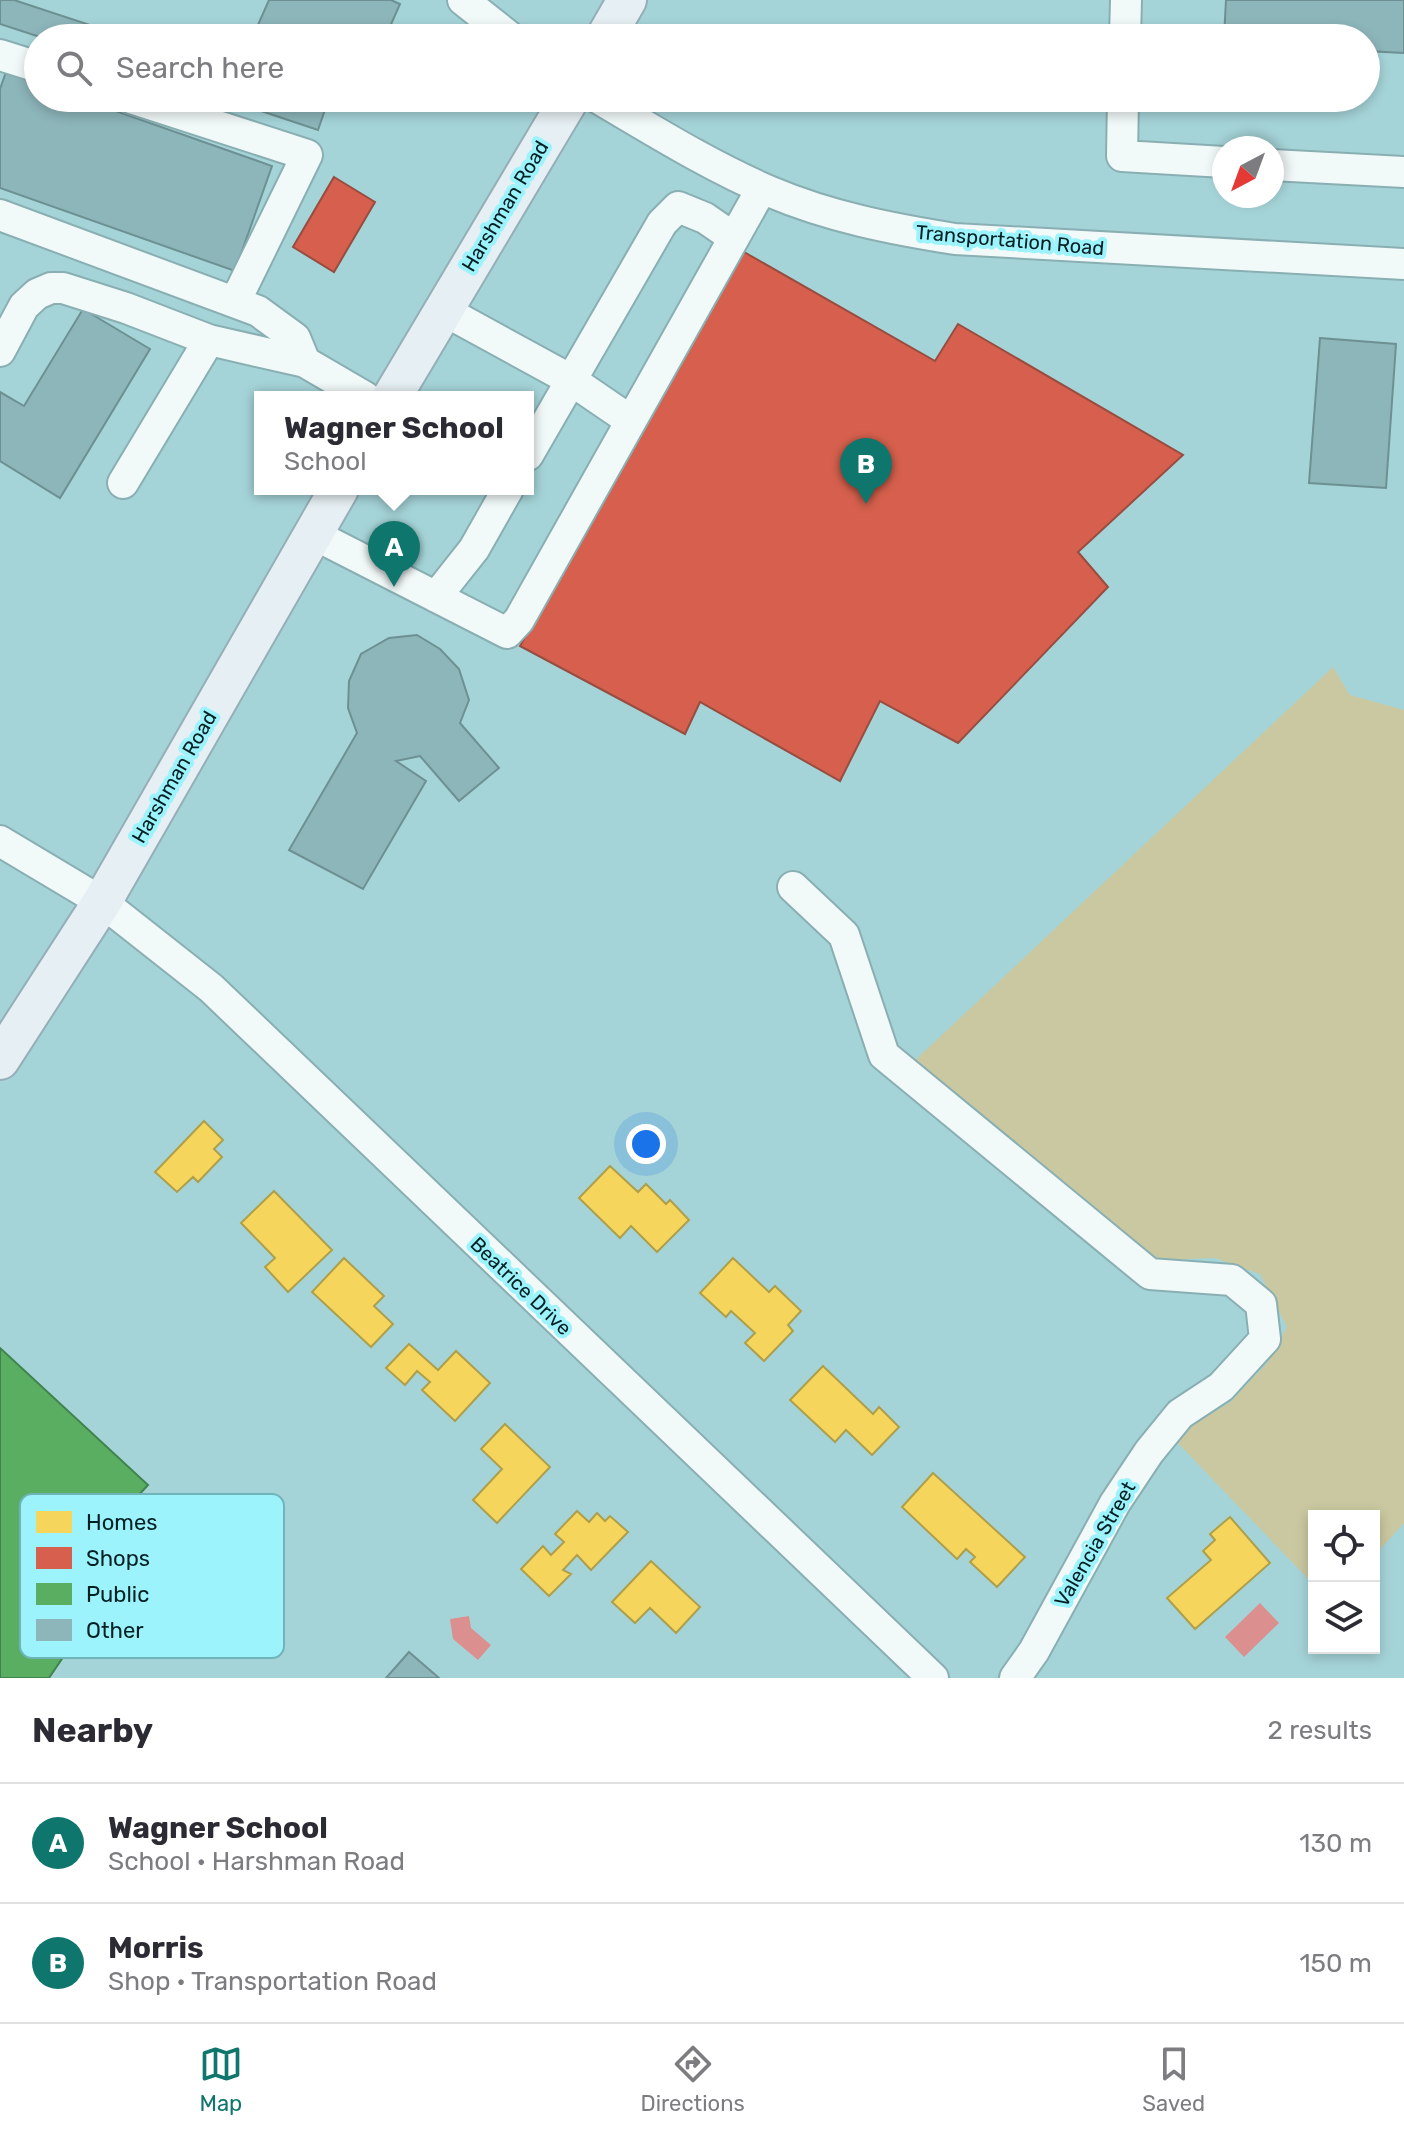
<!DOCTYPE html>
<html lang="en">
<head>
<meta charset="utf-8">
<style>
  body { margin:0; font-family:Rubik,sans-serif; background:#f7f7f7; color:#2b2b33 }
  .controls { position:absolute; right:24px; bottom:24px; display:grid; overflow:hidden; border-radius:0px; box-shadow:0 4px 12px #0003 }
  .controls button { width:72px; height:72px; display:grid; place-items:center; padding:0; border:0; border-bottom:2px solid #e1e1e2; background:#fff; color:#2b2b33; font:40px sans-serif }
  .compass { position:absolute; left:1212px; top:136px; width:72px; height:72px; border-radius:50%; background:#fff; box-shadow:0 4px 12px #0003; rotate:221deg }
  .you { position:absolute; left:646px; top:1144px; width:28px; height:28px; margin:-20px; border:6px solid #fff; border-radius:50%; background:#1a73e8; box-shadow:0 0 0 12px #1a73e833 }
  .badge { display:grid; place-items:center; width:52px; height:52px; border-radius:50%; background:#0f766e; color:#fff; font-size:26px; font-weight:700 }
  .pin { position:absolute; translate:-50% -66px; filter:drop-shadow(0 2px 4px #0008) }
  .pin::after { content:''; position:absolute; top:42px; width:28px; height:24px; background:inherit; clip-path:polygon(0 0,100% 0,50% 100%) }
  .popup { position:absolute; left:254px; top:391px; width:280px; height:104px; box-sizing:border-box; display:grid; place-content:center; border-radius:0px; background:#fff; filter:drop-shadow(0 2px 6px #0005); font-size:26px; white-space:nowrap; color:#7c7c81 }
  .popup b { font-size:30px; color:#2b2b33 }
  .popup::after { content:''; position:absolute; left:50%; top:100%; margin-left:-16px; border:16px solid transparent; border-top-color:#fff }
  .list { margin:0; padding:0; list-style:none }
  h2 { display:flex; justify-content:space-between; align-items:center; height:104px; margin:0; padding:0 32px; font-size:34px }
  h2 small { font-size:26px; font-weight:400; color:#7c7c81 }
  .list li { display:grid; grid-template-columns:52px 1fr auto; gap:24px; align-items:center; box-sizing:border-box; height:120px; padding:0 32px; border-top:2px solid #e1e1e2 }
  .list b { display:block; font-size:30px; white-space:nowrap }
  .list p { margin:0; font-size:26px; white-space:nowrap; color:#7c7c81 }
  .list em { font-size:26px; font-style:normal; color:#7c7c81 }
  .icon { flex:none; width:44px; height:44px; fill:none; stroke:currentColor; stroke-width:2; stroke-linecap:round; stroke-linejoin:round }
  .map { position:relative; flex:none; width:1404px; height:1678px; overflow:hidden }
  .search { position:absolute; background:#fff; box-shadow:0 4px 12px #0003; left:24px; right:24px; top:24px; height:88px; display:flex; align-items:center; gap:20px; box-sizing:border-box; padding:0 28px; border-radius:44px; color:#7c7c81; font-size:30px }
  .sheet { height:344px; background:#fff }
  nav { display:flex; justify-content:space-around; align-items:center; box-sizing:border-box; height:112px; border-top:2px solid #e1e1e2; background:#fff; font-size:22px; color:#7c7c81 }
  nav a { display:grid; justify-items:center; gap:4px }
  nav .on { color:#0f766e }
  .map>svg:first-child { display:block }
  .green { fill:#c9c8a0 }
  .water { fill:#dc8f8f }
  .homes { fill:#f6d55c; stroke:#ad9f4b; stroke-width:2 }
  .shops { fill:#d6604d; stroke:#974d40; stroke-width:2 }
  .public { fill:#5aae61; stroke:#40834e; stroke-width:2 }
  .building { fill:#8db6ba; stroke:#6d9092; stroke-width:2 }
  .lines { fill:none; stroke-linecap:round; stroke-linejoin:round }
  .minor-casing { stroke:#89afb3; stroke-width:34 }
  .major-casing { stroke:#94afb7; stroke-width:42 }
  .minor { stroke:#f2f9f9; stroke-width:30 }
  .major { stroke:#e6eff3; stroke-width:38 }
  .labels { text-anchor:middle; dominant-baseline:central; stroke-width:8; stroke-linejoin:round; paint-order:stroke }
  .street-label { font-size:20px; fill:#042023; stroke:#9cf3fb }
  .key { fill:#9cf3fb; stroke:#6eb4ba; stroke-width:2 }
  .key-label { font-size:22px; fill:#042023 }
</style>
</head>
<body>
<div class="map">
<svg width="1404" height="1678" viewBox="0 0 1404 1678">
  <rect width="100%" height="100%" fill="#a5d4d8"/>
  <!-- green -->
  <path class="green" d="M 1333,667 L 1350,695 L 1404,710 L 1404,1523 L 1374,1556 L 1374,1516 L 1314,1516 L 1314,1585 L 1172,1437 L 1229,1403 L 1268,1362 L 1287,1327 L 1260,1274 L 1215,1258 L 1156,1260 L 910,1065 Z"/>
  <!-- water -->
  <path class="water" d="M 1260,1603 L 1279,1623 L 1244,1657 L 1225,1637 Z
    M 469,1616 L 471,1628 L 491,1645 L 478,1660 L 453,1639 L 450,1619 Z"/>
  <!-- homes -->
  <path class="homes" d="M 204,1121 L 223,1140 L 214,1149 L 222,1157 L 198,1182 L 193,1177 L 177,1192 L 155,1172 Z
    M 610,1166 L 638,1192 L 646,1184 L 666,1204 L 670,1200 L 689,1220 L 657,1252 L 631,1226 L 620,1238 L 579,1198 Z
    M 274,1191 L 332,1250 L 288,1292 L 265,1267 L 275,1258 L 241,1223 Z
    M 344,1258 L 384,1296 L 374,1306 L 393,1324 L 371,1347 L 312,1292 Z
    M 733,1258 L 769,1292 L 775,1286 L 801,1311 L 788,1325 L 793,1331 L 764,1361 L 745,1343 L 755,1333 L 731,1311 L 726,1317 L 700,1293 Z
    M 409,1344 L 438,1370 L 456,1351 L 490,1383 L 455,1421 L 422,1390 L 430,1382 L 417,1371 L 405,1385 L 386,1368 Z
    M 823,1366 L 873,1414 L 879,1407 L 899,1427 L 872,1455 L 846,1430 L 835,1442 L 790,1400 Z
    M 505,1424 L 550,1467 L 497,1523 L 473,1500 L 502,1469 L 481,1449 Z
    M 933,1473 L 1025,1557 L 997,1587 L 970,1562 L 975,1557 L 966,1549 L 957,1559 L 902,1507 Z
    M 577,1511 L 589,1522 L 597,1513 L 605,1521 L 610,1516 L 628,1532 L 591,1570 L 577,1555 L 563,1570 L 571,1574 L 549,1596 L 521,1569 L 543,1546 L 551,1555 L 564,1542 L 555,1534 Z
    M 1230,1517 L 1270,1563 L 1195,1629 L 1167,1598 L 1211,1560 L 1203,1551 L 1215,1540 L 1210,1534 Z
    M 651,1561 L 700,1607 L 676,1633 L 650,1608 L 635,1623 L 612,1602 Z"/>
  <!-- shops -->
  <path class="shops" d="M 334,177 L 375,202 L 334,272 L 293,247 Z
    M 744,252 L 935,361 L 958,324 L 1183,455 L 1078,552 L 1108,587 L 958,743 L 880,701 L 840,781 L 700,702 L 685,734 L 520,646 Z"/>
  <!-- public -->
  <path class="public" d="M 0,1348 L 148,1485 L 88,1550 L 59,1524 L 32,1552 L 27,1609 L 74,1641 L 49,1678 L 0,1678 Z"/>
  <!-- building -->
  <path class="building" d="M 0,0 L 14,0 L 129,38 L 43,38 L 0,24 Z
    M 269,0 L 391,0 L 400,4 L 385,38 L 283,38 L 257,27 Z
    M 1226,0 L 1404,0 L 1404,53 L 1366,51 L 1366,38 L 1224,38 Z
    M 6,72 L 38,84 L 38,98 L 79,98 L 272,166 L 235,271 L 0,188 L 0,89 Z
    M 222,98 L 329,98 L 318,130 Z
    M 83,309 L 150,349 L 60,498 L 0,461 L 0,392 L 24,406 Z
    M 1320,338 L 1396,344 L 1386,488 L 1309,483 Z
    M 417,635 L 440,649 L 459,669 L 469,700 L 460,723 L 499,768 L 459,801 L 420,756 L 396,761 L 426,781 L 363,889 L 289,850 L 357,733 L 348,708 L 349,681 L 361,654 L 389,638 Z
    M 409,1652 L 439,1678 L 386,1678 Z"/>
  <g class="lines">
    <defs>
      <path id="minor" d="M 463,0 L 511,38
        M 1125,38 L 1126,0
        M 0,55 L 38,67
        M 131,98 L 307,155 L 235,302
        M 598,98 C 654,131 710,166 771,192 C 830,217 892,229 955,239 L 1404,264
        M 1123,98 L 1122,156 L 1224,162
        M 1272,165 L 1404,172
        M 0,215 L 258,311 L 295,338 L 305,362
        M 443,310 L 571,380 L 631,421
        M 0,351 L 24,306 L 37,294 L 51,288 L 63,288 L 126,308 L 209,340 L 305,362 L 365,397
        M 528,455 L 662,223 L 678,207 L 705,218 L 734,238
        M 123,483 L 209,340
        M 313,534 L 507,633 L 519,620 L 762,188
        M 436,597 L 474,549 L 508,489
        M 0,841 L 102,902 L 211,988 L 933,1678
        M 793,887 L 844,935 L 884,1055 L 1150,1274 L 1232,1280 L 1261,1304 L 1265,1339 L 1221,1387 L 1180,1414 L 1149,1452 L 1115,1503 L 1034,1651 L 1015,1678"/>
      <path id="major" d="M 605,38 L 627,0
        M 392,397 L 570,98
        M 0,1060 L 102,902 L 339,489"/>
    </defs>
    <!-- minor casing -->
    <use href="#minor" class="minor-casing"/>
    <!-- major casing -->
    <use href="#major" class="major-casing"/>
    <!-- minor -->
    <use href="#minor" class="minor"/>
    <!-- major -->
    <use href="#major" class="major"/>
  </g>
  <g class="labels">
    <!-- street labels -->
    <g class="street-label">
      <text transform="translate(505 206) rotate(-59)">Harshman Road</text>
      <text transform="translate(1010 240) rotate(5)">Transportation Road</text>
      <text transform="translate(174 777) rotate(-60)">Harshman Road</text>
      <text transform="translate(521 1286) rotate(44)">Beatrice Drive</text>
      <text transform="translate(1095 1544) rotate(-60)">Valencia Street</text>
    </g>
  </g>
  <!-- legend -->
  <rect x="20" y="1494" width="264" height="164" rx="12" class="key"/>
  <rect x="36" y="1511" width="36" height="22" fill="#f6d55c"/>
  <rect x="36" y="1547" width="36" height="22" fill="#d6604d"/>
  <rect x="36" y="1583" width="36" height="22" fill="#5aae61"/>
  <rect x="36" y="1619" width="36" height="22" fill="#8db6ba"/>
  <g class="key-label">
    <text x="86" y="1530">Homes</text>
    <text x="86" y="1566">Shops</text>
    <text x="86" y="1602">Public</text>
    <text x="86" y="1638">Other</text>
  </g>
</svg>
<div class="controls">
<button><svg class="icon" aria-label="locate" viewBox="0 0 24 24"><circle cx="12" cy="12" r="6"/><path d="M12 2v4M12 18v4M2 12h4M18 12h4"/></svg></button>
<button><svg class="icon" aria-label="layers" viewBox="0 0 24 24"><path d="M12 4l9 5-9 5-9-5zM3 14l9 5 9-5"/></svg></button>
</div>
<svg class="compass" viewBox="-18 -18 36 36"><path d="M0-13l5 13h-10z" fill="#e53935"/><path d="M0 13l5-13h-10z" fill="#7c7c81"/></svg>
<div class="you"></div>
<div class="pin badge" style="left:394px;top:587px">A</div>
<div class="popup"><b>Wagner School</b>School</div>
<div class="pin badge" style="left:866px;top:504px">B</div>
<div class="search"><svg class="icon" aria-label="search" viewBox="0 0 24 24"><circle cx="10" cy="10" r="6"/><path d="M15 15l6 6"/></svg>Search here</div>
</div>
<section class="sheet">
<h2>Nearby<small>2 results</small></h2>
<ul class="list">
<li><span class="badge">A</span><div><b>Wagner School</b><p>School · Harshman Road</p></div><em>130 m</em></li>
<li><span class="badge">B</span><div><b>Morris</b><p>Shop · Transportation Road</p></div><em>150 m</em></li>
</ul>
</section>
<nav>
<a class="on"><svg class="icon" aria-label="map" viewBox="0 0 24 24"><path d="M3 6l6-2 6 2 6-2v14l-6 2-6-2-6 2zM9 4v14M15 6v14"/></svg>Map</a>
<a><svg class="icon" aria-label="directions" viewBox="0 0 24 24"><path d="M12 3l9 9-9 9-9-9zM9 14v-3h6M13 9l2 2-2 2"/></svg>Directions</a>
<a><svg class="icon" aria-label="saved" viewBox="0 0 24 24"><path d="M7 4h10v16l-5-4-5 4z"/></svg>Saved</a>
</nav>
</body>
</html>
